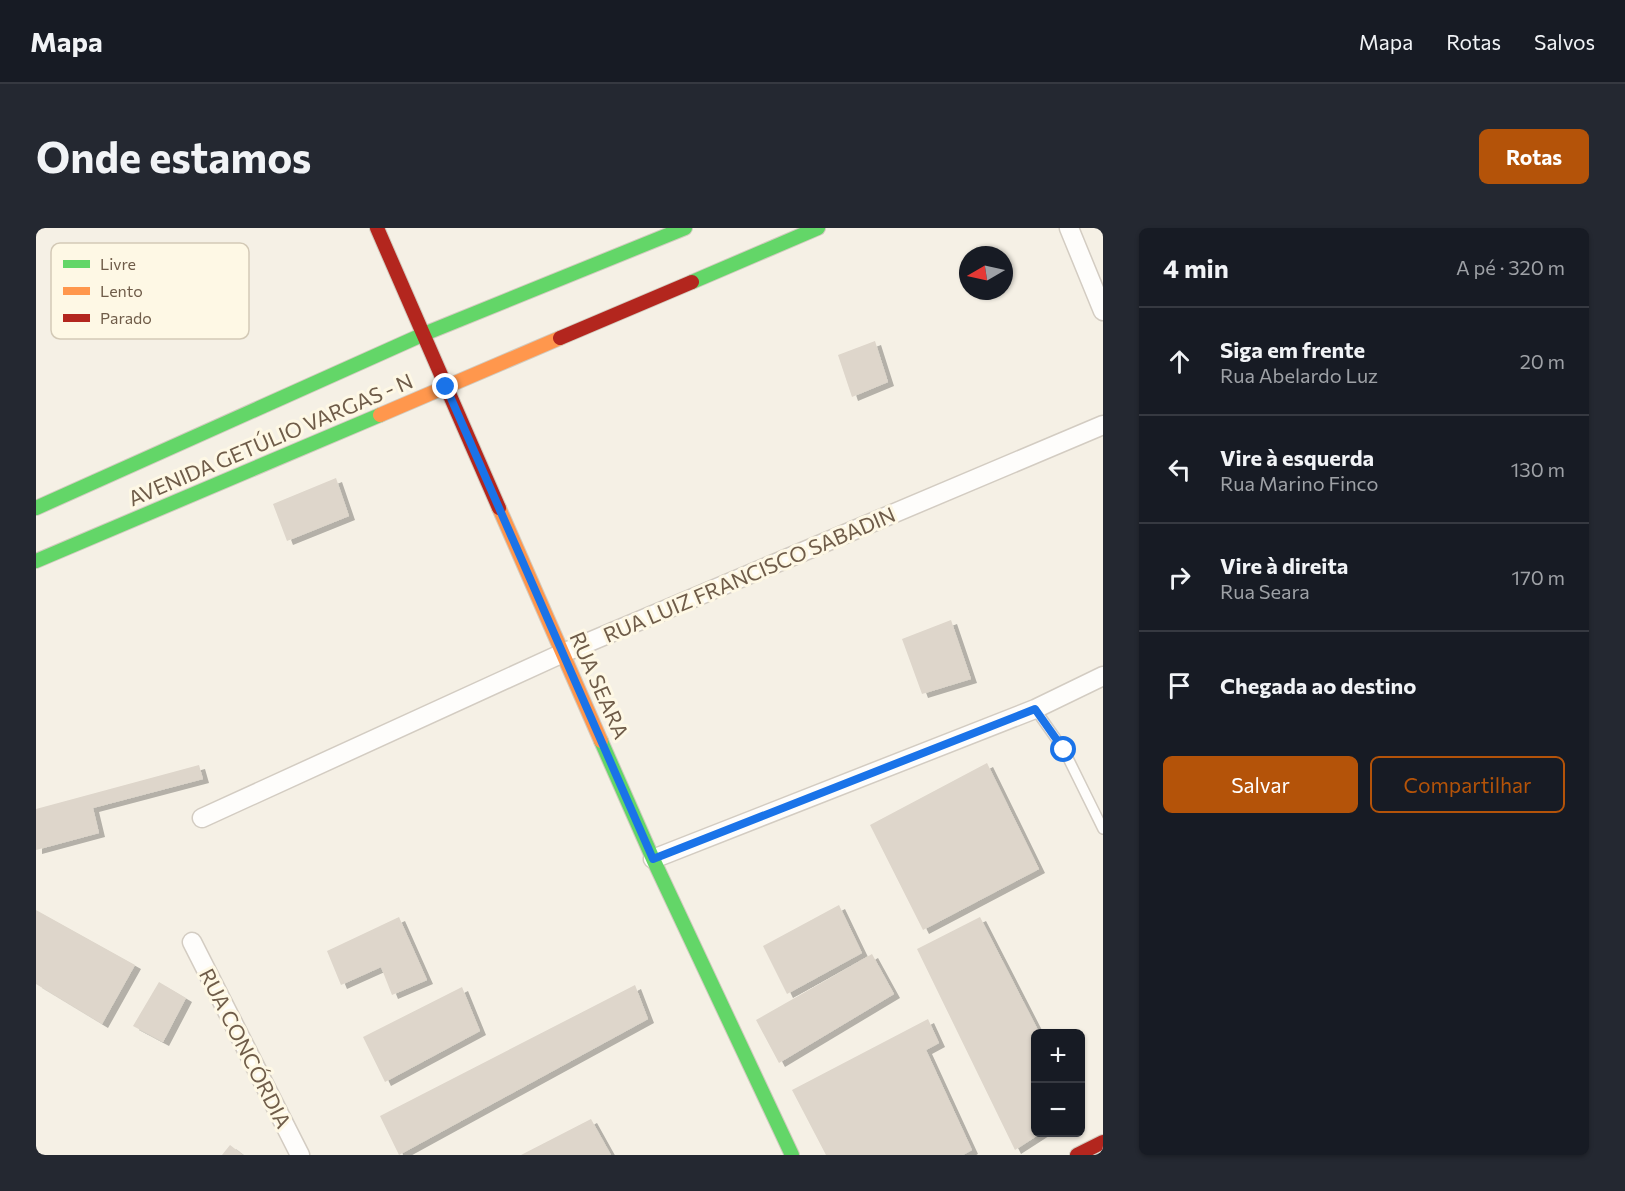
<!DOCTYPE html>
<html lang="pt">
<head>
<meta charset="utf-8">
<style>
  body { margin:0; font-family:Commissioner,sans-serif; background:#242831; color:#f1f3f6 }
  .controls { position:absolute; right:18px; bottom:18px; display:grid; overflow:hidden; border-radius:9px; box-shadow:0 2px 4px #0004 }
  .controls button { width:54px; height:54px; display:grid; place-items:center; padding:0; border:0; border-bottom:2px solid #363941; background:#171b24; color:#f1f3f6; font:30px sans-serif }
  .compass { position:absolute; left:923px; top:18px; width:54px; height:54px; border-radius:50%; background:#171b24; box-shadow:0 2px 4px #0004; rotate:261deg }
  .stop { position:absolute; width:18px; height:18px; margin:-14px; border:4px solid #1a73e8; border-radius:50%; background:#fff }
  .stop.end { background:#1a73e8; border-color:#fff; box-shadow:0 2px 6px #0008 }
  .list { margin:0; padding:0; list-style:none }
  h2 { display:flex; justify-content:space-between; align-items:center; height:78px; margin:0; padding:0 24px; font-size:26px }
  h2 small { font-size:20px; font-weight:400; color:#9ea1a6 }
  .list li { display:grid; grid-template-columns:39px 1fr auto; gap:18px; align-items:center; box-sizing:border-box; height:108px; padding:0 24px; border-top:2px solid #363941 }
  .list b { display:block; font-size:22px; white-space:nowrap }
  .list p { margin:0; font-size:20px; white-space:nowrap; color:#9ea1a6 }
  .list em { font-size:20px; font-style:normal; color:#9ea1a6 }
  .actions { display:flex; gap:12px; padding:18px 24px }
  .actions a { flex:1; padding:14px 0; border:2px solid #b45309; border-radius:9px; text-align:center; font-size:21px; color:#b45309 }
  .actions .main { background:#b45309; color:#fff }
  .icon { flex:none; width:33px; height:33px; fill:none; stroke:currentColor; stroke-width:2; stroke-linecap:round; stroke-linejoin:round }
  .map { position:relative; flex:none; width:1067px; height:927px; overflow:hidden; border-radius:9px }
  header { display:flex; align-items:center; gap:36px; box-sizing:border-box; height:84px; padding:0 30px; background:#171b24; border-bottom:2px solid #363941 }
  header strong { font-size:28px }
  nav { display:flex; gap:33px; margin-inline-start:auto; font-size:21px }
  .intro { display:flex; align-items:center; justify-content:space-between; box-sizing:border-box; height:144px; padding:0 36px }
  h1 { margin:0; font-size:42px }
  .button { padding:15px 27px; border-radius:9px; background:#b45309; color:#fff; font-size:21px; font-weight:700 }
  main { display:flex; gap:36px; padding:0 36px }
  aside { flex:1; background:#171b24; border-radius:9px; box-shadow:0 2px 4px #0004 }
  .map>svg:first-child { display:block }
  .building { fill:#ded6cb; filter:url(#shadow) }
  .lines { fill:none; stroke-linecap:round; stroke-linejoin:round }
  .lane-casing { stroke:#d3ccc2; stroke-width:12 }
  .street-casing { stroke:#d3ccc2; stroke-width:21 }
  .fast-casing { stroke:#d2cbbf; stroke-width:16 }
  .slow-casing { stroke:#d2cbbf; stroke-width:16 }
  .jam-casing { stroke:#d2cbbf; stroke-width:16 }
  .lane { stroke:#fefdfb; stroke-width:9 }
  .street { stroke:#fefdfb; stroke-width:18 }
  .fast { stroke:#63d668; stroke-width:14 }
  .slow { stroke:#ff974d; stroke-width:14 }
  .jam { stroke:#b3261e; stroke-width:14 }
  .route { stroke:#1a73e8; stroke-width:8 }
  .labels { text-anchor:middle; dominant-baseline:central; stroke-width:6; stroke-linejoin:round; paint-order:stroke }
  .street-label { font-size:21px; fill:#6f5c49; stroke:#fef8e5 }
  .key { fill:#fef8e5; stroke:#d3c9b6; stroke-width:1.5 }
  .key-label { font-size:16px; fill:#6f5c49 }
</style>
</head>
<body>
<header>
<strong>Mapa</strong>
<nav><a>Mapa</a><a>Rotas</a><a>Salvos</a></nav>
</header>
<div class="intro"><h1>Onde estamos</h1><a class="button">Rotas</a></div>
<main>
<div class="map">
<svg width="1067" height="927" viewBox="0 0 1067 927">
  <defs>
    <filter id="shadow"><feDropShadow dx="6" dy="4" stdDeviation="0" flood-color="#0004"/></filter>
  </defs>
  <rect width="100%" height="100%" fill="#f5f0e5"/>
  <!-- building -->
  <path class="building" d="M 839,113 L 852,154 L 816,169 L 802,127 Z
    M 300,250 L 313,288 L 251,313 L 237,276 Z
    M 915,392 L 935,451 L 886,466 L 866,411 Z
    M 951,535 L 1003,641 L 887,702 L 834,597 Z
    M 163,537 L 167,551 L 57,580 L 63,605 L 0,622 L 0,581 Z
    M 803,677 L 826,725 L 751,766 L 727,718 Z
    M 0,682 L 99,737 L 66,796 L 0,756 Z
    M 363,689 L 391,752 L 356,767 L 345,739 L 305,757 L 291,723 Z
    M 944,689 L 1004,806 L 999,806 L 999,904 L 1007,904 L 979,922 L 881,721 Z
    M 836,726 L 858,766 L 743,835 L 720,792 Z
    M 123,754 L 150,770 L 127,814 L 97,798 Z
    M 599,757 L 612,791 L 363,927 L 344,888 Z
    M 426,759 L 444,803 L 349,854 L 327,809 Z
    M 892,791 L 903,815 L 890,822 L 936,922 L 927,927 L 790,927 L 756,862 Z
    M 555,891 L 575,927 L 485,927 Z
    M 194,917 L 207,927 L 186,927 Z"/>
  <g class="lines">
    <defs>
      <path id="lane" d="M 999,481 L 1028,522 L 1067,601"/>
      <path id="street" d="M 1033,0 L 1067,83
        M 166,590 L 527,425 L 1067,197
        M 617,631 L 999,481 L 1067,448
        M 156,714 L 264,927"/>
      <path id="fast" d="M 656,54 L 782,0
        M 0,280 L 388,106 L 649,0
        M 0,333 L 344,187
        M 565,513 L 617,631 L 756,927"/>
      <path id="slow" d="M 344,187 L 524,110
        M 463,280 L 565,513"/>
      <path id="jam" d="M 341,0 L 463,280
        M 524,110 L 656,54
        M 1041,927 L 1067,914"/>
    </defs>
    <!-- lane casing -->
    <use href="#lane" class="lane-casing"/>
    <!-- street casing -->
    <use href="#street" class="street-casing"/>
    <!-- fast casing -->
    <use href="#fast" class="fast-casing"/>
    <!-- slow casing -->
    <use href="#slow" class="slow-casing"/>
    <!-- jam casing -->
    <use href="#jam" class="jam-casing"/>
    <!-- lane -->
    <use href="#lane" class="lane"/>
    <!-- street -->
    <use href="#street" class="street"/>
    <!-- fast -->
    <use href="#fast" class="fast"/>
    <!-- slow -->
    <use href="#slow" class="slow"/>
    <!-- jam -->
    <use href="#jam" class="jam"/>
  </g>
  <g class="lines">
    <!-- route -->
    <path class="route" d="M 410,159 L 617,631 L 999,481 L 1028,522"/>
  </g>
  <g class="labels">
    <!-- street labels -->
    <g class="street-label">
      <text transform="translate(234 211) rotate(-23)">AVENIDA GETÚLIO VARGAS - N</text>
      <text transform="translate(713 346) rotate(-23)">RUA LUIZ FRANCISCO SABADIN</text>
      <text transform="translate(564 457) rotate(66)">RUA SEARA</text>
      <text transform="translate(210 820) rotate(63)">RUA CONCÓRDIA</text>
    </g>
  </g>
  <!-- legend -->
  <rect x="15" y="15" width="198" height="96" rx="9" class="key"/>
  <rect x="27" y="32" width="27" height="8" fill="#63d668"/>
  <rect x="27" y="59" width="27" height="8" fill="#ff974d"/>
  <rect x="27" y="86" width="27" height="8" fill="#b3261e"/>
  <g class="key-label">
    <text x="64" y="42">Livre</text>
    <text x="64" y="69">Lento</text>
    <text x="64" y="96">Parado</text>
  </g>
</svg>
<div class="controls">
<button>+</button>
<button>−</button>
</div>
<svg class="compass" viewBox="-18 -18 36 36"><path d="M0-13l5 13h-10z" fill="#e53935"/><path d="M0 13l5-13h-10z" fill="#9ea1a6"/></svg>
<div class="stop" style="left:1028px;top:522px"></div>
<div class="stop end" style="left:410px;top:159px"></div>
</div>
<aside>
<h2>4 min<small>A pé · 320 m</small></h2>
<ul class="list">
<li><svg class="icon" aria-label="ahead" viewBox="0 0 24 24"><path d="M12 20V5M6 11l6-6 6 6"/></svg><div><b>Siga em frente</b><p>Rua Abelardo Luz</p></div><em>20 m</em></li>
<li><svg class="icon" aria-label="left" viewBox="0 0 24 24"><path d="M17 20v-9H6M10 6l-5 5 5 5"/></svg><div><b>Vire à esquerda</b><p>Rua Marino Finco</p></div><em>130 m</em></li>
<li><svg class="icon" aria-label="right" viewBox="0 0 24 24"><path d="M7 20v-9h11M14 6l5 5-5 5"/></svg><div><b>Vire à direita</b><p>Rua Seara</p></div><em>170 m</em></li>
<li><svg class="icon" aria-label="arrive" viewBox="0 0 24 24"><path d="M6 21V4h12l-3 4 3 4H6"/></svg><div><b>Chegada ao destino</b></div></li>
</ul>
<div class="actions"><a class="main">Salvar</a><a>Compartilhar</a></div>
</aside>
</main>
</body>
</html>
